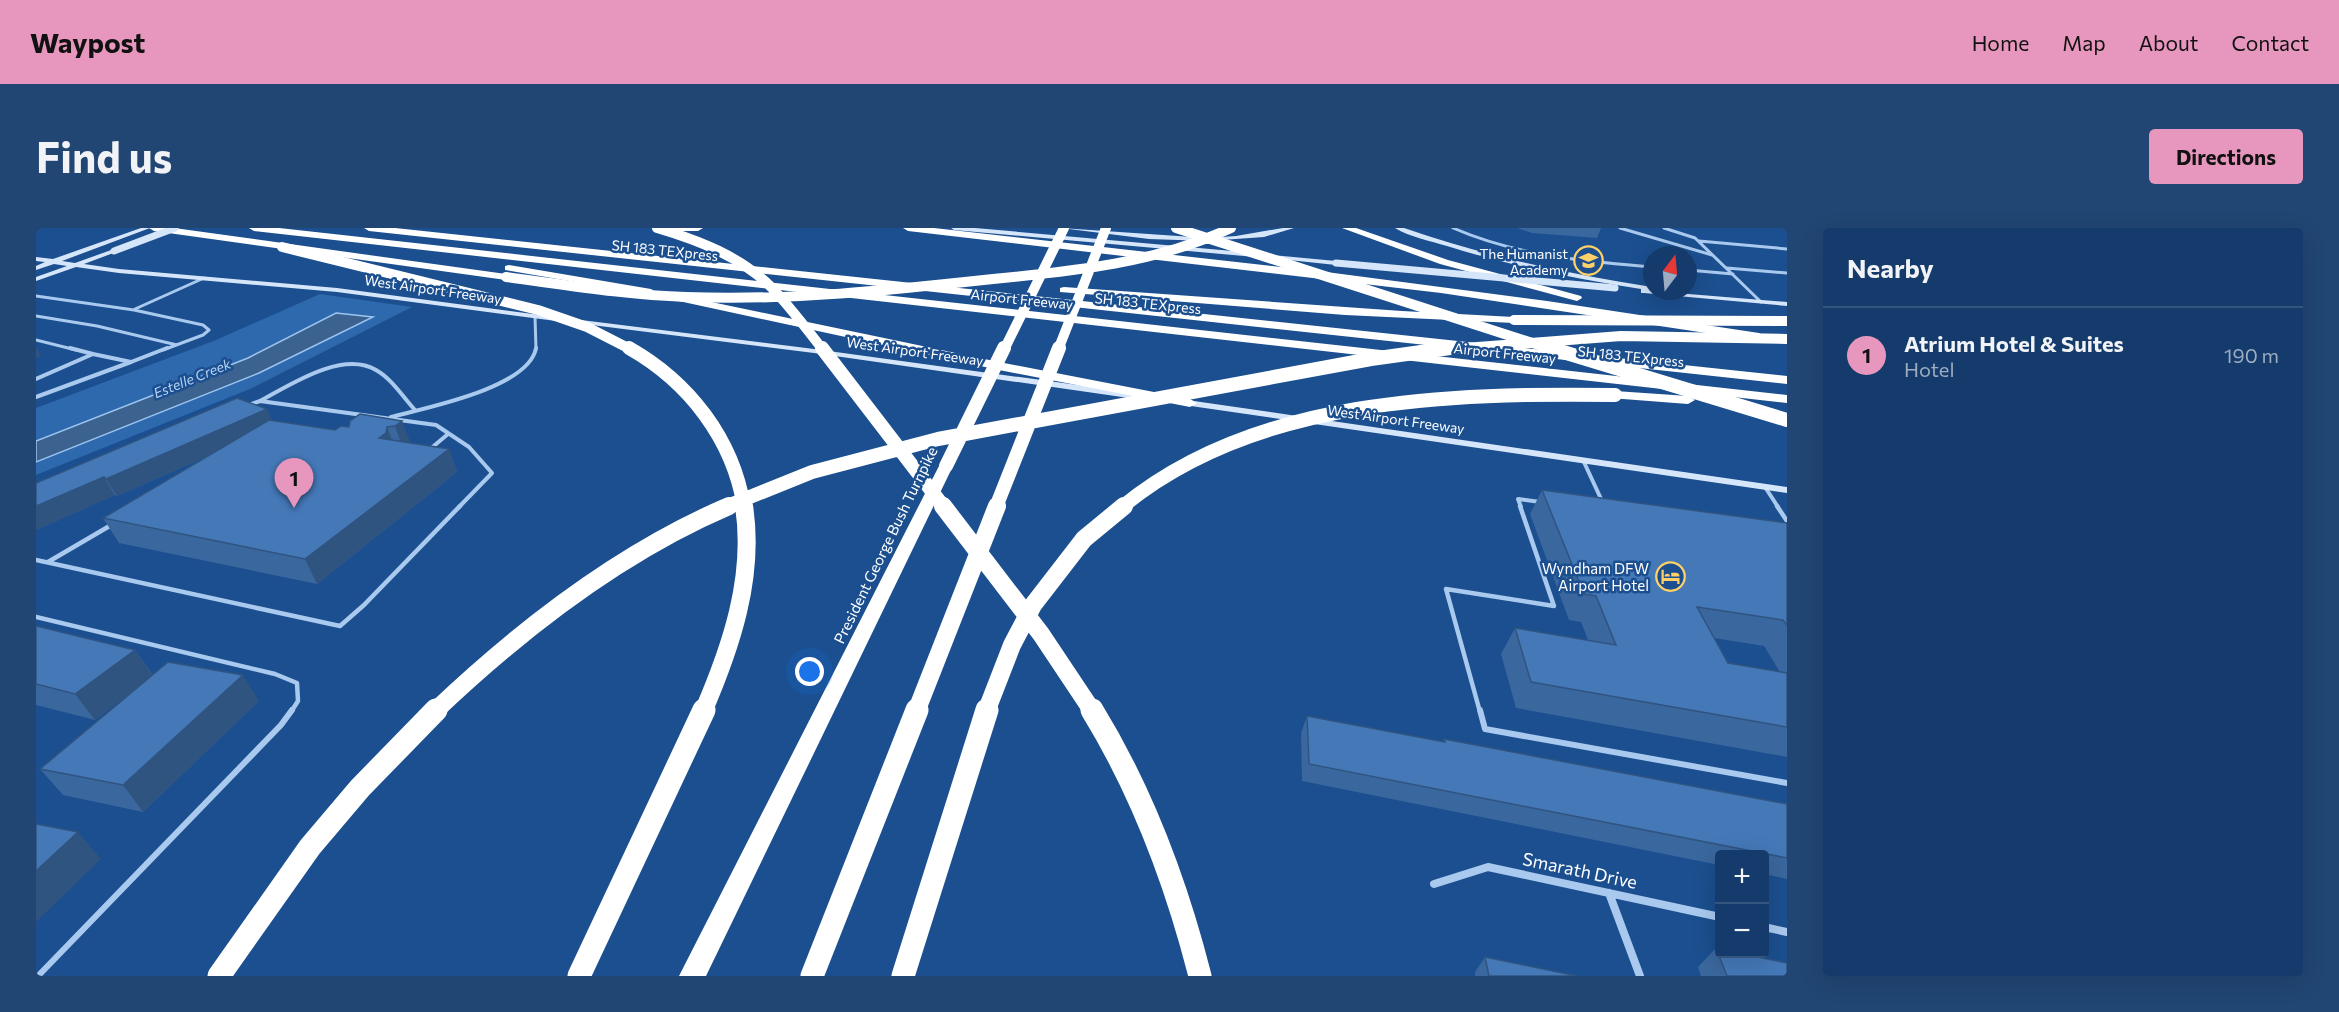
<!DOCTYPE html>
<html lang="en">
<head>
<meta charset="utf-8">
<style>
  body { margin:0; font-family:Commissioner,sans-serif; background:#214673; color:#f1f3f6 }
  .controls { position:absolute; right:18px; bottom:18px; display:grid; overflow:hidden; border-radius:6px; box-shadow:0 6px 24px #0002 }
  .controls button { width:54px; height:54px; display:grid; place-items:center; padding:0; border:0; border-bottom:2px solid #33557e; background:#143b6b; color:#f1f3f6; font:30px sans-serif }
  .compass { position:absolute; left:1607px; top:18px; width:54px; height:54px; border-radius:50%; background:#143b6b; box-shadow:0 6px 24px #0002; rotate:16deg }
  .you { position:absolute; left:774px; top:444px; width:21px; height:21px; margin:-15px; border:4px solid #fff; border-radius:50%; background:#1a73e8; box-shadow:0 0 0 9px #1a73e833 }
  .badge { display:grid; place-items:center; width:39px; height:39px; border-radius:50%; background:#e797bd; color:#111; font-size:20px; font-weight:700 }
  .pin { position:absolute; translate:-50% -50px; filter:drop-shadow(0 2px 3px #0008) }
  .pin::after { content:''; position:absolute; top:32px; width:21px; height:18px; background:inherit; clip-path:polygon(0 0,100% 0,50% 100%) }
  .list { margin:0; padding:0; list-style:none }
  h2 { display:flex; justify-content:space-between; align-items:center; height:78px; margin:0; padding:0 24px; font-size:26px }
  h2 small { font-size:20px; font-weight:400; color:#9dadc1 }
  .list li { display:grid; grid-template-columns:39px 1fr auto; gap:18px; align-items:center; box-sizing:border-box; height:96px; padding:0 24px; border-top:2px solid #33557e }
  .list b { display:block; font-size:22px; white-space:nowrap }
  .list p { margin:0; font-size:20px; white-space:nowrap; color:#9dadc1 }
  .list em { font-size:20px; font-style:normal; color:#9dadc1 }
  .map { position:relative; flex:none; width:1751px; height:748px; overflow:hidden; border-radius:6px }
  header { display:flex; align-items:center; gap:36px; box-sizing:border-box; height:84px; padding:0 30px; background:#e797bd; color:#111 }
  header strong { font-size:28px }
  nav { display:flex; gap:33px; margin-inline-start:auto; font-size:21px }
  .intro { display:flex; align-items:center; justify-content:space-between; box-sizing:border-box; height:144px; padding:0 36px }
  h1 { margin:0; font-size:42px }
  .button { padding:15px 27px; border-radius:6px; background:#e797bd; color:#111; font-size:21px; font-weight:700 }
  main { display:flex; gap:36px; padding:0 36px }
  aside { flex:1; background:#143b6b; border-radius:6px; box-shadow:0 6px 24px #0002 }
  .map>svg:first-child { display:block }
  .green { fill:#2e69ad }
  .water { fill:#3c6290; stroke:#9cc4f0; stroke-width:1.5 }
  .lines { fill:none; stroke-linecap:round; stroke-linejoin:round }
  .service-far3 { stroke:#a9c9ee; stroke-width:3 }
  .service-far2 { stroke:#a9c9ee; stroke-width:4 }
  .service-far1 { stroke:#a9c9ee; stroke-width:4.5 }
  .service { stroke:#a9c9ee; stroke-width:6 }
  .minor { stroke:#a9c9ee; stroke-width:8 }
  .secondary { fill:#d6e6fa; fill-rule:evenodd }
  .motorway { fill:#fff; fill-rule:evenodd }
  .secondary-bridge { stroke:#d6e6fa; stroke-width:7 }
  .motorway-bridge-far3 { stroke:#fff; stroke-width:10 }
  .motorway-bridge-far2 { stroke:#fff; stroke-width:14 }
  .motorway-bridge-far1 { stroke:#fff; stroke-width:18 }
  .motorway-bridge { stroke:#fff; stroke-width:23 }
  .wall { fill:#3a679d; fill-rule:evenodd }
  .shaded-wall { fill:#305480 }
  .building { fill:#4478b7; stroke:#305480; stroke-width:1.5 }
  .labels { text-anchor:middle; dominant-baseline:central; stroke-width:5; stroke-linejoin:round; paint-order:stroke }
  .far-street-label { font-size:14px; fill:#fff; stroke:#1b4f8f }
  .far-poi-label { font-size:14px; fill:#fff; stroke:#1b4f8f; text-anchor:end }
  .far-water-label { font-size:14px; font-style:italic; fill:#b5d3f5; stroke:#1b4f8f }
  .street-label { font-size:15px; fill:#fff; stroke:#1b4f8f }
  .poi-label { font-size:15px; fill:#fff; stroke:#1b4f8f; text-anchor:end }
  .near-street-label { font-size:18px; fill:#fff; stroke:#1b4f8f }
</style>
</head>
<body>
<header>
<strong>Waypost</strong>
<nav><a>Home</a><a>Map</a><a>About</a><a>Contact</a></nav>
</header>
<div class="intro"><h1>Find us</h1><a class="button">Directions</a></div>
<main>
<div class="map">
<svg width="1751" height="748" viewBox="0 0 1751 748">
  <rect width="100%" height="100%" fill="#1b4f8f"/>
  <!-- green -->
  <path class="green" d="M 284,66 L 376,79 L 214,161 L 0,247 L 0,180 L 180,112 Z"/>
  <!-- water -->
  <path class="water" d="M 300,85 L 337,89 L 223,145 L 0,234 L 0,213 L 212,130 Z"/>
  <g class="lines">
    <!-- service-far3 -->
    <path class="service-far3" d="M 1417,0 C 1481,28 1547,33 1616,39
      M 1584,0 L 1676,27
      M 1628,0 L 1659,10 L 1725,74
      M 1663,13 L 1751,21
      M 1691,40 L 1751,45
      M 1652,42 L 1697,46
      M 0,68 L 98,82 L 167,97 L 173,102 L 167,107 L 127,122
      M 99,81 L 168,50
      M 0,88 L 61,98 L 141,117
      M 499,88 L 500,122
      M 0,112 L 40,122"/>
    <!-- service-far2 -->
    <path class="service-far2" d="M 34,120 L 57,126
      M 0,151 L 57,126 L 95,134 L 131,120
      M 0,169 L 95,134
      M 224,173 C 254,157 306,122 340,142 C 356,151 367,169 379,182
      M 213,177 L 224,173 L 400,197 L 433,219 L 456,245 L 423,279
      M 355,189 C 389,180 493,160 500,120
      M 393,222 L 412,206
      M 1547,232 L 1566,273
      M 1729,259 L 1742,279
      M 1485,279 L 1482,271 L 1504,274"/>
    <!-- service-far1 -->
    <path class="service-far1" d="M 1741,278 L 1751,293
      M 0,332 L 304,398 L 328,377 L 424,278
      M 12,334 L 77,296
      M 0,389 L 239,446 L 261,455 L 262,473 L 255,484
      M 1444,484 L 1410,361 L 1518,378 L 1484,278"/>
    <!-- service -->
    <path class="service" d="M 1444,482 L 1449,501 L 1751,555
      M 2,748 L 245,497 L 256,482"/>
    <!-- minor -->
    <path class="minor" d="M 1398,656 L 1452,639 L 1684,689
      M 1573,665 L 1604,748
      M 1728,699 L 1751,704"/>
    <!-- secondary -->
    <path class="secondary" d="M 105,0 L 114,0 L 26,33 L 39,35 L 78,21 L 80,22 L 80,24 L 48,36 L 83,41 L 301,60 L 520,89 L 524,91 L 520,93 L 301,64 L 83,45 L 40,39 L 0,53 L 0,49 L 31,38 L 18,36 L 0,42 L 0,38 L 9,34 L 0,33 L 0,29 L 17,31 Z
      M 915,0 L 939,0 L 1219,25 L 1222,27 L 1219,29 L 918,2 Z
      M 1025,0 L 1171,10 L 1200,8 L 1247,0 L 1258,0 L 1228,9 L 1171,13 L 1113,11 Z
      M 1359,0 L 1368,0 C 1449,28 1532,46 1616,59 L 1616,63 L 1751,74 L 1751,78 L 1608,65 L 1605,65 L 1605,61 C 1540,51 1475,38 1411,18 C 1394,13 1374,9 1359,0 Z
      M 1236,27 L 1300,33 L 1303,35 L 1300,37 L 1234,30 L 1233,29 Z
      M 537,91 L 778,121 L 1100,165 L 1104,168 L 1100,171 L 778,125 L 540,95 L 537,95 Z
      M 1144,171 L 1751,259 L 1751,265 L 1141,176 L 1140,174 Z"/>
    <!-- motorway -->
    <path class="motorway" d="M 113,0 L 138,0 L 470,46 L 475,49 L 470,52 L 118,3 Z
      M 213,0 L 243,0 L 1751,167 L 1751,175 L 218,3 Z
      M 328,0 L 359,0 L 1751,148 L 1751,156 L 333,3 Z
      M 618,0 L 667,0 L 662,3 L 623,3 Z
      M 867,0 L 898,0 L 1298,45 L 1511,73 L 1723,105 L 1729,109 L 1723,113 L 1405,65 L 872,3 Z
      M 1306,0 L 1320,0 L 1412,32 L 1545,68 L 1546,70 L 1541,73 L 1404,36 Z
      M 473,37 L 615,61 L 620,64 L 615,67 L 469,42 L 469,38 Z
      M 1028,59 L 1366,83 L 1478,89 L 1484,92 L 1478,95 L 1309,87 L 1024,64 L 1024,60 Z
      M 642,67 L 963,134 L 1154,171 L 1161,175 L 1154,179 L 963,142 L 638,72 L 637,70 Z
      M 1579,163 L 1652,168 L 1659,172 L 1652,176 L 1574,170 L 1572,167 Z
      M 910,234 L 917,238 L 670,748 L 643,748 L 903,238 Z"/>
    <!-- secondary-bridge -->
    <path class="secondary-bridge" d="M 78,23 L 139,0
      M 1300,35 L 1579,60"/>
    <!-- motorway-bridge-far3 -->
    <path class="motorway-bridge-far3" d="M 621,0 C 662,12 706,29 736,60 C 755,80 771,101 787,122
      M 1140,0 L 1518,122
      M 246,19 L 502,82 L 551,99 L 596,122
      M 470,49 C 530,57 590,67 650,69 C 753,73 855,62 957,51 C 1039,43 1120,35 1195,0
      M 1478,92 L 1751,93
      M 968,122 L 1028,0
      M 1022,122 L 1070,0
      M 1403,122 L 1585,108 L 1751,111"/>
    <!-- motorway-bridge-far2 -->
    <path class="motorway-bridge-far2" d="M 593,120 C 653,154 697,211 708,279
      M 786,120 L 908,279
      M 1514,120 L 1751,192
      M 910,238 L 968,120
      M 689,279 L 776,244 L 902,211 L 1335,131 L 1414,120
      M 960,279 L 1023,120
      M 1086,279 C 1219,169 1415,165 1579,167"/>
    <!-- motorway-bridge-far1 -->
    <path class="motorway-bridge-far1" d="M 907,278 L 1005,406 L 1057,484
      M 398,484 C 484,402 583,325 693,278
      M 667,484 C 695,419 719,349 708,278
      M 880,484 L 961,278
      M 950,484 L 976,417 L 997,377 L 1048,311 L 1088,278"/>
    <!-- motorway-bridge -->
    <path class="motorway-bridge" d="M 1056,482 C 1107,565 1140,654 1164,748
      M 183,748 L 274,619 L 324,560 L 400,482
      M 543,748 L 668,482
      M 776,748 L 881,482
      M 867,748 L 951,482"/>
  </g>
  <!-- wall -->
  <path class="wall" d="M 1481,0 L 1565,0 L 1561,10 L 1496,5 Z
    M 236,192 L 299,202 L 313,199 L 366,193 L 374,215 L 413,221 L 421,244 L 281,356 L 83,315 L 67,290 L 174,227 L 81,268 L 79,267 L 0,302 L 0,255 Z
    M 1506,262 L 1751,295 L 1751,529 L 1480,480 L 1465,426 L 1479,400 L 1552,412 L 1545,394 L 1533,392 L 1494,286 ZM 1678,410 L 1728,418 L 1744,444 L 1692,435 Z
    M 0,398 L 99,422 L 117,447 L 223,473 L 107,584 L 27,567 L 4,541 L 102,459 L 59,492 L 0,477 Z
    M 1271,488 L 1407,514 L 1408,511 L 1751,576 L 1751,651 L 1728,646 L 1728,627 L 1683,627 L 1683,637 L 1266,553 L 1265,505 Z
    M 1680,720 L 1751,748 L 1665,748 L 1662,739 Z
    M 1449,729 L 1541,748 L 1439,748 L 1439,744 Z"/>
  <!-- shaded-wall -->
  <path class="shaded-wall" d="M 0,119 L 5,128 L 0,130 Z
    M 231,181 L 239,198 L 81,268 L 70,251 Z
    M 366,193 L 375,216 L 367,221 L 359,198 Z
    M 351,199 L 360,222 L 343,210 Z
    M 413,221 L 421,244 L 281,356 L 269,331 Z
    M 68,249 L 79,267 L 0,302 L 0,278 Z
    M 99,422 L 117,448 L 59,492 L 39,466 Z
    M 207,447 L 223,473 L 107,584 L 87,557 Z
    M 42,604 L 65,631 L 0,694 L 0,643 Z"/>
  <!-- building -->
  <path class="building" d="M 201,170 L 231,181 L 70,251 L 68,249 L 0,278 L 0,255 Z
    M 324,186 L 366,193 L 359,198 L 351,199 L 350,205 L 343,210 L 413,221 L 269,331 L 67,290 L 233,192 L 299,202 L 305,198 L 313,199 L 314,193 Z
    M 1506,262 L 1751,295 L 1751,397 L 1747,392 L 1661,379 L 1692,435 L 1751,445 L 1751,499 L 1495,454 L 1479,400 L 1580,417 L 1560,368 L 1548,366 Z
    M 0,398 L 99,422 L 39,466 L 0,456 Z
    M 132,434 L 207,447 L 87,557 L 4,541 Z
    M 1271,488 L 1409,514 L 1408,511 L 1751,576 L 1751,630 L 1273,536 Z
    M 0,596 L 42,604 L 0,643 Z
    M 1680,720 L 1683,721 L 1683,726 L 1706,726 L 1751,735 L 1751,748 L 1691,748 Z
    M 1449,729 L 1541,748 L 1453,748 Z"/>
  <!-- icons -->
  <defs>
    <symbol id="school-ring" viewBox="-11 -11 22 22"><circle r="9.5" fill="#1b4f8f" stroke="#ffd166" stroke-width="1.5"/><path d="M0-5L7-2L0 1L-7-2ZM-4 1L0 2.5L4 1V4Q0 6-4 4Z" fill="#ffd166"/></symbol>
    <symbol id="hotel-ring" viewBox="-11 -11 22 22"><circle r="9.5" fill="#1b4f8f" stroke="#ffd166" stroke-width="1.5"/><path d="M-6-4.5h1.5V1H6V5H4.5V3h-9V5H-6ZM-4 0a1.8 1.8 0 1 1 3.6 0ZM.5 0V-2.5h3Q6-2.5 6 0Z" fill="#ffd166"/></symbol>
  </defs>
  <g fill-rule="evenodd">
    <use href="#school-ring" x="1536" y="16" width="33" height="33"/>
    <use href="#hotel-ring" x="1618" y="332" width="33" height="33"/>
  </g>
  <g class="labels">
    <!-- far-street labels -->
    <g class="far-street-label">
      <text transform="translate(629 22) rotate(6)">SH 183 TEXpress</text>
      <text transform="translate(397 61) rotate(8)">West Airport Freeway</text>
      <text transform="translate(986 71) rotate(6)">Airport Freeway</text>
      <text transform="translate(1112 75) rotate(6)">SH 183 TEXpress</text>
      <text transform="translate(879 123) rotate(8)">West Airport Freeway</text>
      <text transform="translate(1469 125) rotate(6)">Airport Freeway</text>
      <text transform="translate(1595 128) rotate(6)">SH 183 TEXpress</text>
      <text transform="translate(1360 191) rotate(8)">West Airport Freeway</text>
    </g>
    <!-- far-poi labels -->
    <g class="far-poi-label">
      <text x="1532" y="25">The Humanist<tspan x="1532" dy="16">Academy</tspan></text>
    </g>
    <!-- far-water labels -->
    <g class="far-water-label">
      <text transform="translate(156 150) rotate(-22)">Estelle Creek</text>
    </g>
    <!-- street labels -->
    <g class="street-label">
      <text transform="translate(849 317) rotate(-64)">President George Bush Turnpike</text>
    </g>
    <!-- poi labels -->
    <g class="poi-label">
      <text x="1613" y="340">Wyndham DFW<tspan x="1613" dy="17">Airport Hotel</tspan></text>
    </g>
    <!-- near-street labels -->
    <g class="near-street-label">
      <text transform="translate(1544 642) rotate(12)">Smarath Drive</text>
    </g>
  </g>
</svg>
<div class="controls">
<button>+</button>
<button>−</button>
</div>
<svg class="compass" viewBox="-18 -18 36 36"><path d="M0-13l5 13h-10z" fill="#e53935"/><path d="M0 13l5-13h-10z" fill="#9dadc1"/></svg>
<div class="you"></div>
<div class="pin badge" style="left:258px;top:280px">1</div>
</div>
<aside>
<h2>Nearby<small></small></h2>
<ul class="list">
<li><span class="badge">1</span><div><b>Atrium Hotel &amp; Suites</b><p>Hotel</p></div><em>190 m</em></li>
</ul>
</aside>
</main>
</body>
</html>
